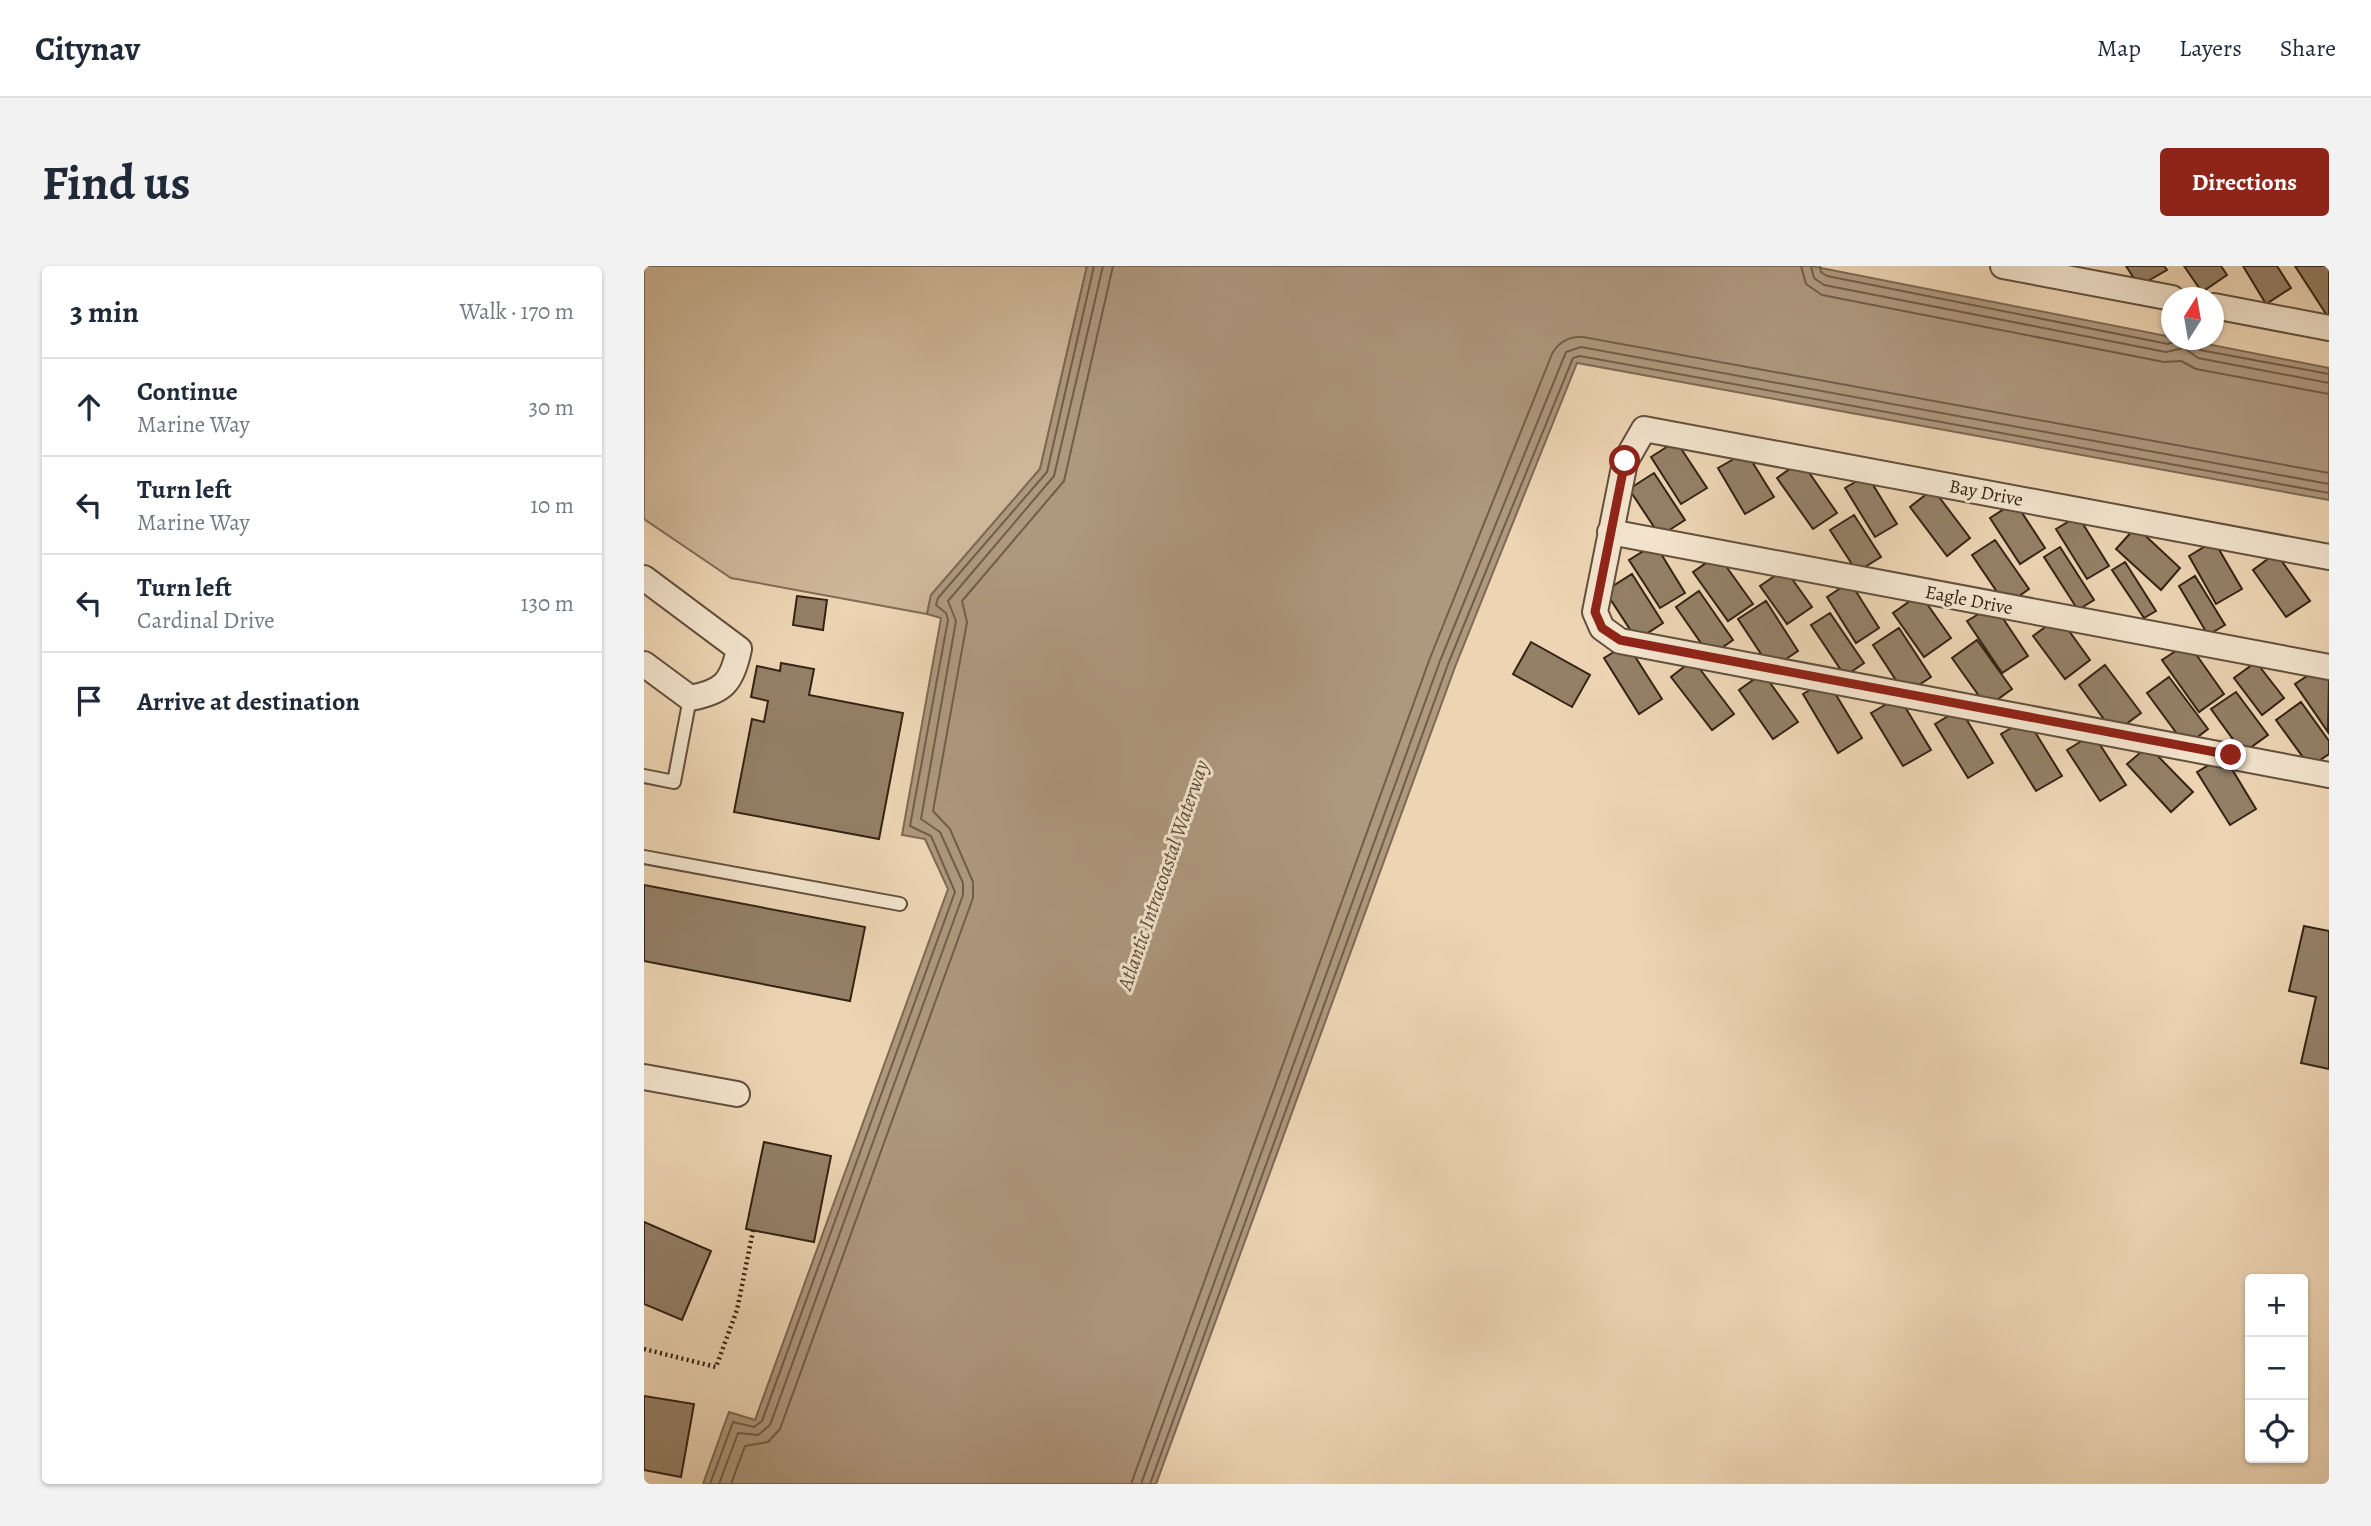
<!DOCTYPE html>
<html lang="en">
<head>
<meta charset="utf-8">
<style>
  body { margin:0; font-family:Alegreya,serif; background:#f2f2f3; color:#1f2937 }
  .controls { position:absolute; right:21px; bottom:21px; display:grid; overflow:hidden; border-radius:7px; box-shadow:0 2px 5px #0004 }
  .controls button { width:63px; height:63px; display:grid; place-items:center; padding:0; border:0; border-bottom:2px solid #e0e1e3; background:#fff; color:#1f2937; font:35px sans-serif }
  .compass { position:absolute; left:1517px; top:21px; width:63px; height:63px; border-radius:50%; background:#fff; box-shadow:0 2px 5px #0004; rotate:11deg }
  .stop { position:absolute; width:21px; height:21px; margin:-16px; border:5px solid #8f2418; border-radius:50%; background:#fff }
  .stop.end { background:#8f2418; border-color:#fff; box-shadow:0 2px 7px #0008 }
  .list { margin:0; padding:0; list-style:none }
  h2 { display:flex; justify-content:space-between; align-items:center; height:91px; margin:0; padding:0 28px; font-size:30px }
  h2 small { font-size:23px; font-weight:400; color:#747a83 }
  .list li { display:grid; grid-template-columns:46px 1fr auto; gap:21px; align-items:center; box-sizing:border-box; height:98px; padding:0 28px; border-top:2px solid #e0e1e3 }
  .list b { display:block; font-size:26px; white-space:nowrap }
  .list p { margin:0; font-size:23px; white-space:nowrap; color:#747a83 }
  .list em { font-size:23px; font-style:normal; color:#747a83 }
  .icon { flex:none; width:38px; height:38px; fill:none; stroke:currentColor; stroke-width:2; stroke-linecap:round; stroke-linejoin:round }
  .map { position:relative; flex:none; width:1685px; height:1218px; overflow:hidden; border-radius:7px }
  header { display:flex; align-items:center; gap:42px; box-sizing:border-box; height:98px; padding:0 35px; background:#fff; border-bottom:2px solid #e0e1e3 }
  header strong { font-size:33px }
  nav { display:flex; gap:38px; margin-inline-start:auto; font-size:24px }
  .intro { display:flex; align-items:center; justify-content:space-between; box-sizing:border-box; height:168px; padding:0 42px }
  h1 { margin:0; font-size:49px }
  .button { padding:18px 32px; border-radius:7px; background:#8f2418; color:#fff; font-size:24px; font-weight:700 }
  main { display:flex; gap:42px; padding:0 42px }
  aside { flex:1; background:#fff; border-radius:7px; box-shadow:0 2px 5px #0004 }
  .map>svg:first-child { display:block }
  .green { fill:#ceb799; stroke:#816d56; stroke-width:2 }
  .water { fill:#ae987e; stroke:#7d6954; stroke-width:2 }
  .lines { fill:none; stroke-linecap:round; stroke-linejoin:round }
  .shore { stroke:#715e49; stroke-width:2 }
  .building { fill:#948067; stroke:#342314; stroke-width:2 }
  .lane-casing { stroke:#62503c; stroke-width:16 }
  .street-casing { stroke:#62503c; stroke-width:28 }
  .path { stroke:#342314; stroke-width:4.5; stroke-dasharray:2 3.5; stroke-linecap:butt }
  .lane { stroke:#f3e4ce; stroke-width:12 }
  .street { stroke:#f3e4ce; stroke-width:24 }
  .route { stroke:#8f2418; stroke-width:9 }
  .labels { text-anchor:middle; dominant-baseline:central; stroke-width:6; stroke-linejoin:round; paint-order:stroke }
  .street-label { font-size:19px; fill:#342314; stroke:#f3e4ce }
  .water-label { font-size:21px; font-style:italic; fill:#5f4c39; stroke:#f3e4ce }
</style>
</head>
<body>
<header>
<strong>Citynav</strong>
<nav><a>Map</a><a>Layers</a><a>Share</a></nav>
</header>
<div class="intro"><h1>Find us</h1><a class="button">Directions</a></div>
<main>
<aside>
<h2>3 min<small>Walk · 170 m</small></h2>
<ul class="list">
<li><svg class="icon" aria-label="ahead" viewBox="0 0 24 24"><path d="M12 20V5M6 11l6-6 6 6"/></svg><div><b>Continue</b><p>Marine Way</p></div><em>30 m</em></li>
<li><svg class="icon" aria-label="left" viewBox="0 0 24 24"><path d="M17 20v-9H6M10 6l-5 5 5 5"/></svg><div><b>Turn left</b><p>Marine Way</p></div><em>10 m</em></li>
<li><svg class="icon" aria-label="left" viewBox="0 0 24 24"><path d="M17 20v-9H6M10 6l-5 5 5 5"/></svg><div><b>Turn left</b><p>Cardinal Drive</p></div><em>130 m</em></li>
<li><svg class="icon" aria-label="arrive" viewBox="0 0 24 24"><path d="M6 21V4h12l-3 4 3 4H6"/></svg><div><b>Arrive at destination</b></div></li>
</ul>
</aside>
<div class="map">
<svg width="1685" height="1218" viewBox="0 0 1685 1218">
  <rect width="100%" height="100%" fill="#edd5b4"/>
  <filter id="stains"><feTurbulence type="fractalNoise" baseFrequency=".00286" numOctaves="4"/><feColorMatrix values="0 0 0 0 .2 0 0 0 0 .09 0 0 0 0 .02 0 0 0 .5 -.17"/></filter>
  <radialGradient id="worn" r=".72"><stop offset=".6" stop-color="#630" stop-opacity="0"/><stop offset="1" stop-color="#630" stop-opacity=".3"/></radialGradient>
  <!-- green -->
  <path class="green" d="M 0,0 L 443,0 L 396,203 L 287,329 L 283,348 L 87,312 L 0,253 Z"/>
  <!-- water -->
  <path class="water" d="M 443,0 L 1167,0 L 1685,102 L 1685,234 L 933,97 L 811,401 L 512,1218 L 59,1218 L 85,1146 L 111,1154 L 304,623 L 281,573 L 258,569 L 297,352 L 283,348 L 287,329 L 396,203 Z"/>
  <g class="lines">
    <!-- shore -->
    <path class="shore" d="M 1157,0 L 1162,18 L 1178,29 L 1520,96 L 1537,95 L 1552,103 L 1685,128
      M 1167,0 L 1170,12 L 1180,19 L 1522,86 L 1540,82 L 1554,92 L 1685,117
      M 1176,0 L 1177,6 L 1183,10 L 1524,78 L 1533,74
      M 1549,74 L 1556,84 L 1685,108
      M 66,1218 L 89,1156 L 110,1161 L 118,1155 L 311,626 L 287,570 L 266,560 L 304,354 L 302,347 L 292,339 L 294,332 L 403,206 L 450,0
      M 75,1218 L 94,1167 L 114,1169 L 126,1159 L 319,629 L 319,617 L 296,566 L 277,553 L 312,355 L 304,335 L 410,210 L 459,0
      M 87,1218 L 101,1180 L 124,1176 L 136,1163 L 329,632 L 329,616 L 306,563 L 289,545 L 323,356 L 318,335 L 420,215 L 469,0
      M 487,1218 L 786,392 L 908,88 C 915,75 925,70 939,71 L 1685,207
      M 497,1218 L 796,395 L 922,86 L 937,81 L 1685,218
      M 506,1218 L 804,398 L 929,92 L 936,90 L 1685,227"/>
  </g>
  <!-- building -->
  <path class="building" d="M 1482,0 L 1520,0 L 1523,4 L 1495,20 Z
    M 1540,0 L 1577,0 L 1583,9 L 1558,26 Z
    M 1599,0 L 1633,0 L 1647,22 L 1622,38 Z
    M 1651,0 L 1685,0 L 1685,51 L 1684,51 Z
    M 1032,175 L 1063,222 L 1037,238 L 1007,191 Z
    M 1102,186 L 1130,231 L 1101,248 L 1074,202 Z
    M 1157,195 L 1193,247 L 1169,263 L 1133,212 Z
    M 1010,207 L 1041,254 L 1016,270 L 985,223 Z
    M 1223,209 L 1253,258 L 1231,271 L 1201,222 Z
    M 1289,223 L 1326,272 L 1303,290 L 1266,241 Z
    M 1371,236 L 1401,282 L 1376,298 L 1346,252 Z
    M 1210,249 L 1237,291 L 1213,306 L 1186,264 Z
    M 1434,250 L 1465,300 L 1443,313 L 1412,263 Z
    M 1492,261 L 1536,302 L 1517,324 L 1472,283 Z
    M 1351,274 L 1385,323 L 1362,339 L 1328,289 Z
    M 1570,275 L 1598,323 L 1572,338 L 1545,290 Z
    M 1011,278 L 1041,327 L 1016,342 L 985,294 Z
    M 1416,281 L 1450,334 L 1434,344 L 1400,291 Z
    M 1632,287 L 1666,335 L 1642,351 L 1609,304 Z
    M 1074,289 L 1109,338 L 1084,355 L 1049,306 Z
    M 1481,296 L 1512,345 L 1500,352 L 1468,304 Z
    M 1141,303 L 1168,341 L 1143,358 L 1116,320 Z
    M 988,308 L 1019,357 L 993,374 L 961,325 Z
    M 1551,310 L 1581,359 L 1564,369 L 1535,320 Z
    M 1206,316 L 1235,362 L 1212,377 L 1183,331 Z
    M 1055,325 L 1089,374 L 1066,390 L 1032,341 Z
    M 1276,328 L 1307,372 L 1280,391 L 1249,347 Z
    M 153,330 L 183,334 L 179,364 L 149,359 Z
    M 1122,335 L 1154,385 L 1127,403 L 1094,353 Z
    M 1350,339 L 1384,390 L 1358,407 L 1323,355 Z
    M 1186,347 L 1220,397 L 1201,410 L 1167,359 Z
    M 1415,351 L 1446,394 L 1421,413 L 1389,370 Z
    M 1255,362 L 1287,411 L 1261,428 L 1229,379 Z
    M 1333,374 L 1368,423 L 1343,441 L 1308,392 Z
    M 887,376 L 946,409 L 928,441 L 869,408 Z
    M 1544,377 L 1580,428 L 1555,446 L 1518,394 Z
    M 983,378 L 1018,433 L 995,448 L 960,392 Z
    M 1049,394 L 1090,448 L 1068,464 L 1027,411 Z
    M 1612,396 L 1640,432 L 1618,449 L 1590,412 Z
    M 137,397 L 170,403 L 165,429 L 259,447 L 235,573 L 90,546 L 108,453 L 120,456 L 124,435 L 107,431 L 113,400 L 136,405 Z
    M 1461,399 L 1497,447 L 1470,467 L 1435,419 Z
    M 1677,401 L 1685,413 L 1684,466 L 1651,418 Z
    M 1119,407 L 1154,456 L 1129,473 L 1095,424 Z
    M 1525,411 L 1564,463 L 1542,480 L 1503,427 Z
    M 1183,414 L 1218,472 L 1194,487 L 1159,428 Z
    M 1592,426 L 1624,469 L 1599,487 L 1567,443 Z
    M 1255,431 L 1287,484 L 1259,500 L 1227,447 Z
    M 1657,436 L 1685,475 L 1685,488 L 1666,501 L 1632,454 Z
    M 1316,443 L 1349,497 L 1324,512 L 1291,458 Z
    M 1383,453 L 1418,510 L 1392,525 L 1357,468 Z
    M 1449,468 L 1482,519 L 1456,535 L 1423,484 Z
    M 1504,480 L 1549,526 L 1527,546 L 1483,498 Z
    M 1580,490 L 1612,543 L 1586,559 L 1553,506 Z
    M 0,619 L 221,661 L 206,735 L 0,695 Z
    M 1660,660 L 1685,665 L 1685,803 L 1657,797 L 1672,731 L 1645,725 Z
    M 120,876 L 187,890 L 170,976 L 102,963 Z
    M 0,956 L 67,985 L 38,1054 L 0,1038 Z
    M 0,1130 L 50,1138 L 37,1211 L 0,1204 Z"/>
  <g class="lines">
    <defs>
      <path id="lane" d="M 0,510 L 30,516 L 46,432
        M 0,591 L 256,638"/>
      <path id="street" d="M 1359,0 L 1528,32
        M 1570,40 L 1685,62
        M 966,266 L 1685,401
        M 1685,291 L 1000,163 L 981,196 L 951,346 L 958,362 L 976,375 L 1685,509
        M 0,312 L 95,383 C 88,417 79,426 46,432 L 0,398
        M 0,811 L 93,828"/>
    </defs>
    <!-- lane casing -->
    <use href="#lane" class="lane-casing"/>
    <!-- street casing -->
    <use href="#street" class="street-casing"/>
    <!-- path -->
    <path class="path" d="M 0,1083 L 72,1101 L 93,1044 L 109,965"/>
    <!-- lane -->
    <use href="#lane" class="lane"/>
    <!-- street -->
    <use href="#street" class="street"/>
  </g>
  <g class="lines">
    <!-- route -->
    <path class="route" d="M 981,195 L 951,346 L 958,362 L 976,374 L 1587,489"/>
  </g>
  <g class="labels">
    <!-- street labels -->
    <g class="street-label">
      <text transform="translate(1342 227) rotate(11)">Bay Drive</text>
      <text transform="translate(1325 334) rotate(11)">Eagle Drive</text>
    </g>
    <!-- water labels -->
    <g class="water-label">
      <text transform="translate(519 609) rotate(-71)">Atlantic Intracoastal Waterway</text>
    </g>
  </g>
  <rect width="100%" height="100%" filter="url(#stains)"/>
  <rect width="100%" height="100%" fill="url(#worn)"/>
</svg>
<div class="controls">
<button>+</button>
<button>−</button>
<button><svg class="icon" aria-label="locate" viewBox="0 0 24 24"><circle cx="12" cy="12" r="6"/><path d="M12 2v4M12 18v4M2 12h4M18 12h4"/></svg></button>
</div>
<svg class="compass" viewBox="-18 -18 36 36"><path d="M0-13l5 13h-10z" fill="#e53935"/><path d="M0 13l5-13h-10z" fill="#747a83"/></svg>
<div class="stop" style="left:981px;top:195px"></div>
<div class="stop end" style="left:1587px;top:489px"></div>
</div>
</main>
</body>
</html>
